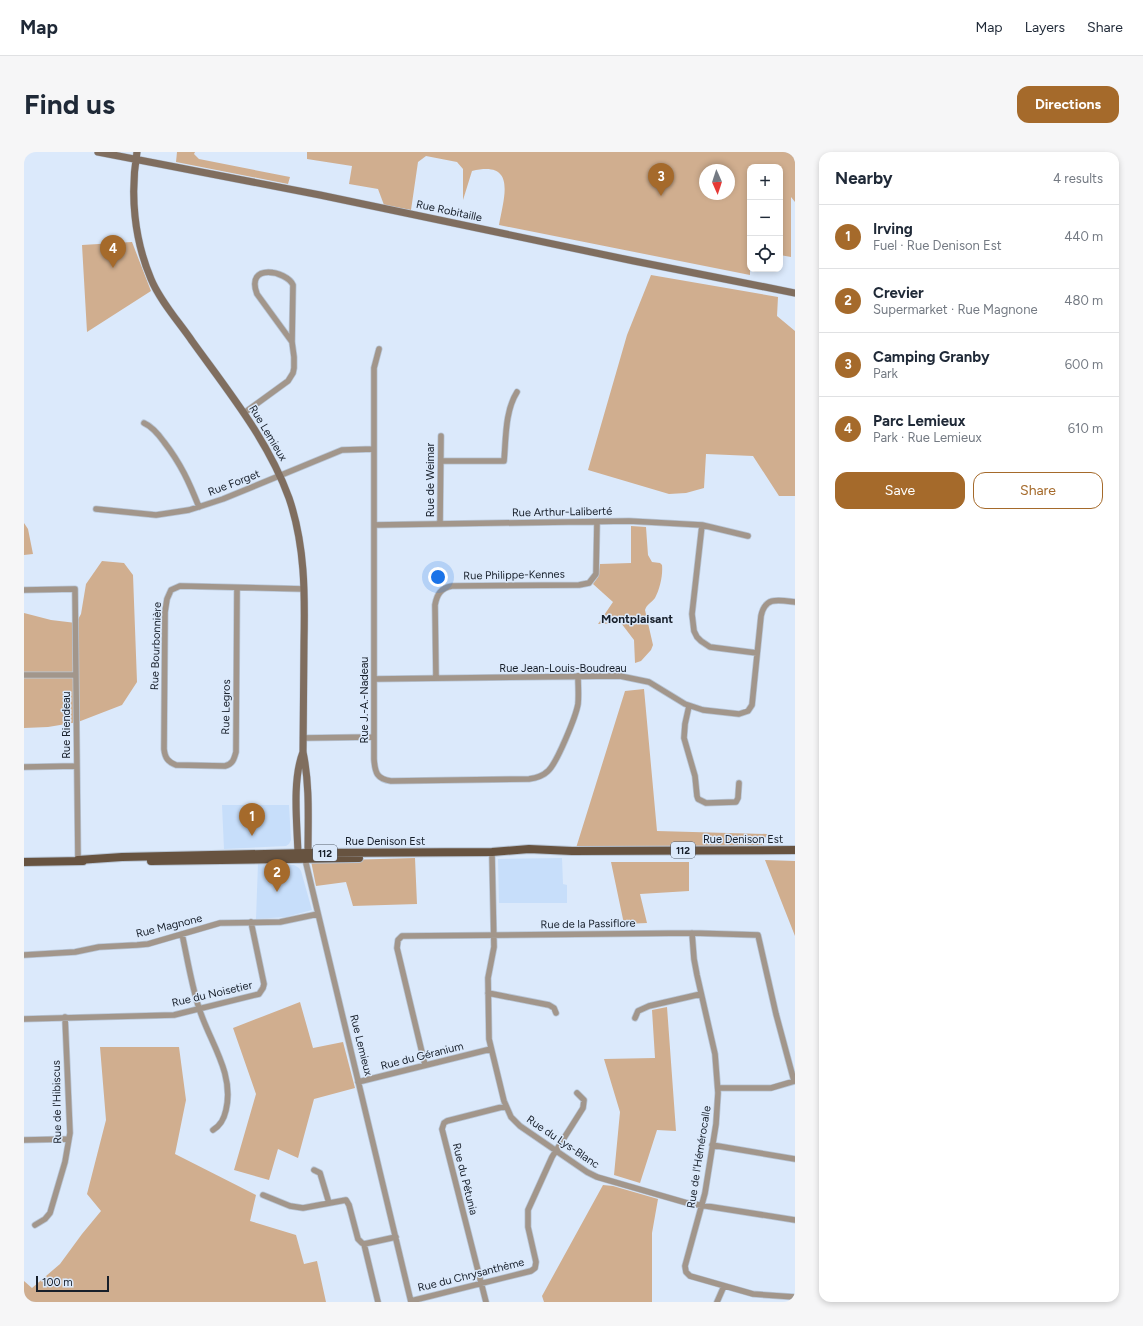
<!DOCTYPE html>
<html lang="en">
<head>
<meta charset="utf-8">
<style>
  body { margin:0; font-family:Figtree,sans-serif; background:#f6f6f7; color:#1f2937 }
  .controls { position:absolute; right:12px; top:12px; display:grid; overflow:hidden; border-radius:8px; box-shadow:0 2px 6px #0003 }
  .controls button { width:36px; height:36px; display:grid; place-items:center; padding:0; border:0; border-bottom:1px solid #e0e1e3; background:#fff; color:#1f2937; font:20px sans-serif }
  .compass { position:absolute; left:675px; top:12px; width:36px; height:36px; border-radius:50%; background:#fff; box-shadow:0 2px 6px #0003; rotate:177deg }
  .scale { position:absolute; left:12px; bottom:10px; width:73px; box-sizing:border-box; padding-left:4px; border:2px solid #171f2a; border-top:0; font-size:11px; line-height:14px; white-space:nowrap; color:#171f2a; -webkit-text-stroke:3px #dbe9fb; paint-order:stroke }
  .you { position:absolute; left:414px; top:425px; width:14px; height:14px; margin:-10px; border:3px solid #fff; border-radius:50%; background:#1a73e8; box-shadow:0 0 0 6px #1a73e833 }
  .badge { display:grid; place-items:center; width:26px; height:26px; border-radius:50%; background:#a56a2b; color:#fff; font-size:13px; font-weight:700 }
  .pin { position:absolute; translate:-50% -33px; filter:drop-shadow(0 1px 2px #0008) }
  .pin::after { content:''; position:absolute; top:21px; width:14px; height:12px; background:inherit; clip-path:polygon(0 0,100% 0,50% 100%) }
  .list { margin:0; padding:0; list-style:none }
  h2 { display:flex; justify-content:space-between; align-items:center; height:52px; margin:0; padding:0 16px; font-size:17px }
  h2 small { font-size:13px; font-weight:400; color:#747a83 }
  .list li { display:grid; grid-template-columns:26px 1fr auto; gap:12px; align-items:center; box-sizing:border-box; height:64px; padding:0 16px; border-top:1px solid #e0e1e3 }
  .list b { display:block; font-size:15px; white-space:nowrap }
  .list p { margin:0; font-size:13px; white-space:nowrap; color:#747a83 }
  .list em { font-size:13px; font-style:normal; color:#747a83 }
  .actions { display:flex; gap:8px; padding:12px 16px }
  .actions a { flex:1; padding:9px 0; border:1px solid #a56a2b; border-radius:12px; text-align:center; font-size:14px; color:#a56a2b }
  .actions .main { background:#a56a2b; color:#fff }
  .icon { flex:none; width:22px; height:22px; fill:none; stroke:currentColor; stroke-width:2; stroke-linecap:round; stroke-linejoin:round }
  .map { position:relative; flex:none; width:771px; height:1150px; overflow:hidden; border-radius:12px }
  header { display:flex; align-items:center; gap:24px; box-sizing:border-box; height:56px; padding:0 20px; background:#fff; border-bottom:1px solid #e0e1e3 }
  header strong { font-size:19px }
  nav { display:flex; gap:22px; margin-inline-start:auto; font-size:14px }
  .intro { display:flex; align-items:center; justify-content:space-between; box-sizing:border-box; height:96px; padding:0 24px }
  h1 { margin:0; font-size:28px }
  .button { padding:10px 18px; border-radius:12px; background:#a56a2b; color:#fff; font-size:14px; font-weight:700 }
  main { display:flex; gap:24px; padding:0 24px }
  aside { flex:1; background:#fff; border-radius:12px; box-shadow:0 2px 6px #0003 }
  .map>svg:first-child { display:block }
  .built { fill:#c7defa }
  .green { fill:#d0ae8f; fill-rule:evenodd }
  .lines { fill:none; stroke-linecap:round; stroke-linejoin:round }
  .street-casing { stroke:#b8c5d5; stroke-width:7 }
  .secondary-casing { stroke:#b8c5d5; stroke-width:8 }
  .primary-casing { stroke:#b8c5d5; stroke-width:10 }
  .street { stroke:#a2968b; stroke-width:5.5 }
  .secondary { stroke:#806e5f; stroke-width:7 }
  .primary { stroke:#675340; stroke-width:8 }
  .labels { text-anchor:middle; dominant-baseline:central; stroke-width:3; stroke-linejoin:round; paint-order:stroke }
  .shield { fill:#dbe9fb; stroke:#525c69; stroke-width:1 }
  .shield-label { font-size:10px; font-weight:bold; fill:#171f2a }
  .street-label { font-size:11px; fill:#171f2a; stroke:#dbe9fb }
  .neighbourhood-label { font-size:12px; font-weight:bold; fill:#171f2a; stroke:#dbe9fb }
</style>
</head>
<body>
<header>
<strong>Map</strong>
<nav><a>Map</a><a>Layers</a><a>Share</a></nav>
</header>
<div class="intro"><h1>Find us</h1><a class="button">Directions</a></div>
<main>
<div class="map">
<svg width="771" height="1150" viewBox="0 0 771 1150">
  <rect width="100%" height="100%" fill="#dbe9fb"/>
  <!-- built -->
  <path class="built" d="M 198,653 L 265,653 L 267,688 L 265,692 L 262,694 L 200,697 Z
    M 538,706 L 539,732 L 543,733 L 543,751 L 475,751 L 474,707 Z
    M 234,711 L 270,713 L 275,716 L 277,719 L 288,758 L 262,765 L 232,767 Z"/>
  <!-- green -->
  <path class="green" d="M 153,0 L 171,0 L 170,2 L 175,7 L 266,25 L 264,32 L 152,10 Z
    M 283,0 L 771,0 L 771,50 L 767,45 L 767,105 L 756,103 L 756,15 L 726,15 L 726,123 L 475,73 C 480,45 493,8 448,19 L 439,48 L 439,17 L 433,10 L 402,4 L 394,10 L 387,58 L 360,53 L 354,37 L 325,32 L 328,14 L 283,7 ZM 681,18 L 705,18 L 705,42 L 681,42 Z
    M 108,90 L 127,139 L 63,180 L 58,93 Z
    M 627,123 L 754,145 L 753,164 L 771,179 L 771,344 L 755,344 L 729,304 L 682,302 L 680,336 L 662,341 L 645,342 L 564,318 L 603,183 Z
    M 0,371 L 4,377 L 9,402 L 0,403 Z
    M 607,374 L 622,375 L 624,403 L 628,410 L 636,411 L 638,413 C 639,423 636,437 631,446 C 627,451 623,452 621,458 L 629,493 L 627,498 L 617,509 L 611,511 L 610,488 L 597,471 L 574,472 L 589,450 L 569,432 L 574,425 L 576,412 L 607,411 Z
    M 78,409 L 100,411 L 109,423 L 113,530 L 98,553 L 54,570 L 24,575 L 0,576 L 0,461 L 27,468 L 52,471 L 57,462 L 62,432 Z
    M 620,537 L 633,679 L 743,682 L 738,693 L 505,697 L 552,696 L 601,539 Z
    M 391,706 L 393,752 L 329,754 L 322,730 L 292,734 L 287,709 Z
    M 741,708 L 771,709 L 771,784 Z
    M 587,710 L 665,710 L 665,739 L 616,742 L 623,771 L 600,772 Z
    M 276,850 L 289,896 L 319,890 L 331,936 L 290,947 L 274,1006 L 254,997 L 245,1028 L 210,1018 L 232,942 L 209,876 Z
    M 643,855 L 652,979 L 633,978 L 616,1031 L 590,1023 L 596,960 L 580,907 L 631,906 L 628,858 Z
    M 76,895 L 155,895 L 162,948 L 151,1002 L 232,1043 L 226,1069 L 272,1083 L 280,1112 L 293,1109 L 302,1150 L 0,1150 L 0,1129 L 8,1136 L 36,1112 L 58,1082 L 77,1059 L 63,1042 L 82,968 Z
    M 579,1033 L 589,1034 L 634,1047 L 628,1081 L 628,1150 L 520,1150 L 518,1144 Z"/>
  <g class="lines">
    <defs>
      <path id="street" d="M 355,197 L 350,216 L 350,607 C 351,621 353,627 367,629 L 505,627 C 512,626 519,624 524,619 C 533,611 552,564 554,552 C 555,543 554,533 554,524
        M 220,261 L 264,229 L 269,221 L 270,216 L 270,205 L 268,190 L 269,133 C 263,119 221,110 233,142 L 268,190
        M 120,271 C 129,275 135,283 140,290 C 157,312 165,330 175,355
        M 417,309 L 480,309 C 482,286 481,259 493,240
        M 72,357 L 132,363 L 165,358 L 199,347 L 318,298 L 350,297
        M 416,372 L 417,284
        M 350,373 L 605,369 L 678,373 L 724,384
        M 678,373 L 668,462 L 670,479 L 673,485 L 677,489 L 686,495 L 733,501
        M 213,436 L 212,600 C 210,607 209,612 201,614 L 152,613 C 144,610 141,606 140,597 L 141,460 L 143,447 L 147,438 L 156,434 L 280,437
        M 0,438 L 51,437 L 54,708
        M 0,523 L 52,523
        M 412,526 L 411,453 C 413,442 417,436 428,434 L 555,433 L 565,431 L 572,422 L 573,370
        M 350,527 L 596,524 L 625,530 L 661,552 L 679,558 L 715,562 L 724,559 L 728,553 L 737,464 C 741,444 755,448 771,450
        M 665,554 L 661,572 L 660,586 L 671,624 L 673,644 L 674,647 L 682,651 L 712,650 L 714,646 L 715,631
        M 279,586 L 350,585
        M 0,615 L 52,614
        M 468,703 L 470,795 L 464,826 L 465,887 L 480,949 L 487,965 L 496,974 L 563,1020 L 573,1025 L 663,1051 L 771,1068
        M 281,707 L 387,1150
        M 668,781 L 670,807 L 673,823 L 691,902 L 694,941 L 692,972 L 681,1041 L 661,1114 L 662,1120 L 666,1124 L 729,1142 L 771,1145
        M 158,782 C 163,805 167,830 174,853 C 184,888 211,920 202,958 C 200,967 197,973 189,978
        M 0,803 L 51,800 L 75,795 L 113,793 L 124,792 L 196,771 L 256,770 L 294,762
        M 464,841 L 525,853 L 530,856 L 532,861
        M 611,866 L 614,859 L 625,854 L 677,842
        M 0,867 L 150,863 L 235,842 L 239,836 L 240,832 L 227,770
        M 401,913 L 373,796 L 374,788 L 378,784 L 668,781 L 734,783 L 752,862 L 770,929
        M 334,930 L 467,897
        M 694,936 L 747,936 L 771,929
        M 0,988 L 45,987
        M 688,993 L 771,1007
        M 290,1018 L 296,1021 L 305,1051
        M 239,1043 L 266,1054 L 279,1056 L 322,1048 L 325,1053 L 334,1087 L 338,1091 L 340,1092 L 372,1085
        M 11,1073 L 21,1067 L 26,1061 L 41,1010 L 46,981 L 41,865
        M 340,1092 L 354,1150
        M 387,1149 L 507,1119 L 511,1116 L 512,1110 L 504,1075 L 504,1058 L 528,1005 L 559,956 L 560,948 L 553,941
        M 462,1150 L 418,977 L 420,971 L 423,969 L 482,954
        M 693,1150 L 700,1134"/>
      <path id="secondary" d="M 74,0 L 296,43 L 610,109 L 771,141
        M 113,0 C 106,42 110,87 127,127 C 136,149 155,170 168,189 C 204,239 244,288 265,346 C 281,393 281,441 280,490 C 280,527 279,563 279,600 C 286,633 284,667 284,701 L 281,707 L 274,701 C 273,671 268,628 279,600"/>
      <path id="primary" d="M 54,708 L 98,705 L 284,701 L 468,700 L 505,697 L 548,699 L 771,698
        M 127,709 L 335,706
        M 0,710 L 59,709"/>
    </defs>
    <!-- street casing -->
    <use href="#street" class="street-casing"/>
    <!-- secondary casing -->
    <use href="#secondary" class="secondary-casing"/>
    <!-- primary casing -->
    <use href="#primary" class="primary-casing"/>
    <!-- street -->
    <use href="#street" class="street"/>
    <!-- secondary -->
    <use href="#secondary" class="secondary"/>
    <!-- primary -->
    <use href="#primary" class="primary"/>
  </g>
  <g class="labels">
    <!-- shield labels -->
    <g class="shield">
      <rect x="647" y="690" width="24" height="16" rx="3"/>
      <rect x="289" y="693" width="24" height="16" rx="3"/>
    </g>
    <g class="shield-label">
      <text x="659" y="698">112</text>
      <text x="301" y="701">112</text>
    </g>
    <!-- street labels -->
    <g class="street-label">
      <text transform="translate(425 59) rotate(12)">Rue Robitaille</text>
      <text transform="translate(244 281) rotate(59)">Rue Lemieux</text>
      <text transform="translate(406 328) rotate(-90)">Rue de Weimar</text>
      <text transform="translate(210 331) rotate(-21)">Rue Forget</text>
      <text transform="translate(538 360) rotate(-1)">Rue Arthur-Laliberté</text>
      <text transform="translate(490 423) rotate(-1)">Rue Philippe-Kennes</text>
      <text transform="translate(132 494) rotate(-88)">Rue Bourbonnière</text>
      <text x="539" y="516">Rue Jean-Louis-Boudreau</text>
      <text transform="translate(340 548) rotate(-90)">Rue J.-A.-Nadeau</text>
      <text transform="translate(202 555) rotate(-89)">Rue Legros</text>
      <text transform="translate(42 573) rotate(-90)">Rue Riendeau</text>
      <text x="719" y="687">Rue Denison Est</text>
      <text x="361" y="689">Rue Denison Est</text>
      <text transform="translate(564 772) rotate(-1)">Rue de la Passiflore</text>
      <text transform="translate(145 774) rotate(-14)">Rue Magnone</text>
      <text transform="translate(188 842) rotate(-13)">Rue du Noisetier</text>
      <text transform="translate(337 893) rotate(76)">Rue Lemieux</text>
      <text transform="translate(398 904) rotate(-14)">Rue du Géranium</text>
      <text transform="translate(33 950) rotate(-91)">Rue de l'Hibiscus</text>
      <text transform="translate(539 990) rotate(34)">Rue du Lys-Blanc</text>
      <text transform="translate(675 1005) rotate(-81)">Rue de l'Hémérocalle</text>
      <text transform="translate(441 1027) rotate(76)">Rue du Pétunia</text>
      <text transform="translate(447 1123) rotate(-14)">Rue du Chrysanthème</text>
    </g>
    <!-- neighbourhood labels -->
    <g class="neighbourhood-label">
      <text x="613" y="467">Montplaisant</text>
    </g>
  </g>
</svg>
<div class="controls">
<button>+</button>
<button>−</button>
<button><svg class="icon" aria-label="locate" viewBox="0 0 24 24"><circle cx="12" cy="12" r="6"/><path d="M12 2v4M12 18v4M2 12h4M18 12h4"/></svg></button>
</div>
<svg class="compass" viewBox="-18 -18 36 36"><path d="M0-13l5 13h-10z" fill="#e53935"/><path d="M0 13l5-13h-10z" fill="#747a83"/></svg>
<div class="scale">100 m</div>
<div class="you"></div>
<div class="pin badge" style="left:228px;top:684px">1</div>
<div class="pin badge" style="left:253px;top:740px">2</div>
<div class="pin badge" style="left:637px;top:44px">3</div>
<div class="pin badge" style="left:89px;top:116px">4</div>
</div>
<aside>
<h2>Nearby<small>4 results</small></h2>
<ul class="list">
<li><span class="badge">1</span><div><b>Irving</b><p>Fuel · Rue Denison Est</p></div><em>440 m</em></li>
<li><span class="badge">2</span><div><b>Crevier</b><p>Supermarket · Rue Magnone</p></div><em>480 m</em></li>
<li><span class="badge">3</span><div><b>Camping Granby</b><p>Park</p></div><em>600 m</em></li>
<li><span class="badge">4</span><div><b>Parc Lemieux</b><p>Park · Rue Lemieux</p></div><em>610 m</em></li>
</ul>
<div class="actions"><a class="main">Save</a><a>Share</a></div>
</aside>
</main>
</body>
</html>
